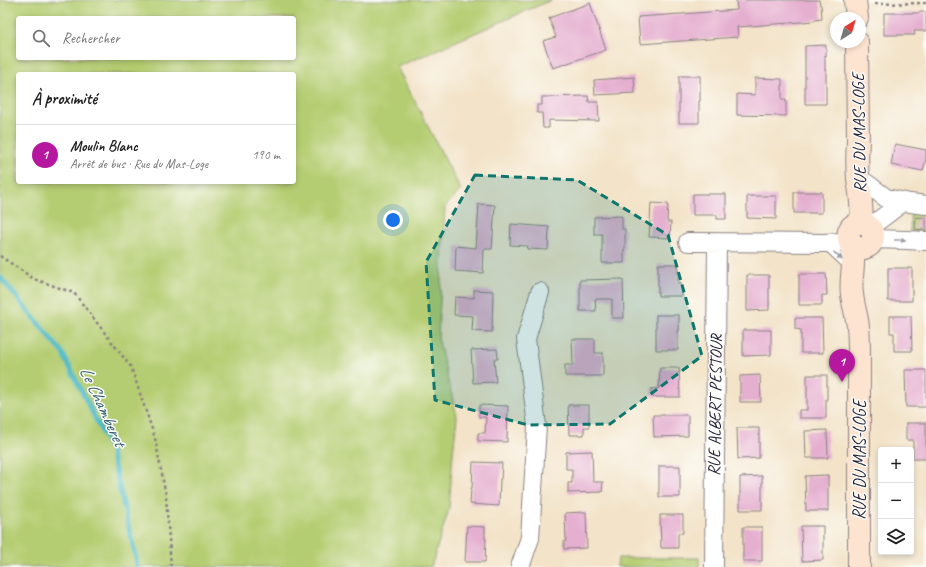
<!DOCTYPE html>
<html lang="fr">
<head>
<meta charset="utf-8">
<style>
  body { margin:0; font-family:Caveat,sans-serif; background:#f6f6f6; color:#222 }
  .controls { position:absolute; right:12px; bottom:12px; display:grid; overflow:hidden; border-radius:4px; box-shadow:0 2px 6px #0003 }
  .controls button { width:36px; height:36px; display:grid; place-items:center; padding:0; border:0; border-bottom:1px solid #e0e0e0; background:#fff; color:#222; font:20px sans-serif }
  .compass { position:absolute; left:830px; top:12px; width:36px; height:36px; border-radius:50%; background:#fff; box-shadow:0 2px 6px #0003; rotate:37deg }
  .you { position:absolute; left:393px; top:220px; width:14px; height:14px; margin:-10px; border:3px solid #fff; border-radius:50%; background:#1a73e8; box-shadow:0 0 0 6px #1a73e833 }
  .badge { display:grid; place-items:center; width:26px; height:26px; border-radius:50%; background:#b5179e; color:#fff; font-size:13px; font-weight:700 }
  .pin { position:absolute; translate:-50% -33px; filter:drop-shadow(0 1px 2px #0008) }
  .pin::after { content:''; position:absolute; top:21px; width:14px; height:12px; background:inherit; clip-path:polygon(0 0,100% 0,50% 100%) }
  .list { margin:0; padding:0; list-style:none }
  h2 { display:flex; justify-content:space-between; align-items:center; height:52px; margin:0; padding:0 16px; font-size:17px }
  h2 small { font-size:13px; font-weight:400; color:#767676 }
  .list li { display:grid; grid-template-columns:26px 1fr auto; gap:12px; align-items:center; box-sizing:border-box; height:60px; padding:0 16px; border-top:1px solid #e0e0e0 }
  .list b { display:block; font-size:15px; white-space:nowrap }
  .list p { margin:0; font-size:13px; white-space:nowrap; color:#767676 }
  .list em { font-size:13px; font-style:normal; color:#767676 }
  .icon { flex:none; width:22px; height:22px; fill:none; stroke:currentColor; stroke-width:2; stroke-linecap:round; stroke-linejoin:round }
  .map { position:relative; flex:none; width:926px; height:567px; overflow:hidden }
  .search { position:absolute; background:#fff; box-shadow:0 2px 6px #0003; left:16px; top:16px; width:280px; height:44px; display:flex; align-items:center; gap:10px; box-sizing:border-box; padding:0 14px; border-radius:4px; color:#767676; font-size:15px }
  .panel { position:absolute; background:#fff; box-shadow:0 2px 6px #0003; left:16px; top:72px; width:280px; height:112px; border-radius:4px }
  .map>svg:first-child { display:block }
  .green { fill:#b5cd72; stroke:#6c7856; fill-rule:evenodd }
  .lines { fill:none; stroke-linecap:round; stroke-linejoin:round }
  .stream { stroke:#4bb9c4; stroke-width:5 }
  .building { fill:#e5afd0 }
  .service-casing { stroke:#8a8282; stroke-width:11 }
  .minor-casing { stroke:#8a8282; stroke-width:20 }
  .secondary-casing { stroke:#8a8282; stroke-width:24 }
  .path { stroke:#8a8282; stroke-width:2.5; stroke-dasharray:3 3; stroke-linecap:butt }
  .service { stroke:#fff; stroke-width:9 }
  .minor { stroke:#fff; stroke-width:18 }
  .secondary { stroke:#fde4d1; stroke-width:22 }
  .oneway { fill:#9c9ca7 }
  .marked { fill:#0f766e; fill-opacity:0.2; stroke:#0f766e; stroke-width:3; stroke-dasharray:8 5; stroke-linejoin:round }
  .labels { text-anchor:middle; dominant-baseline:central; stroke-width:3; stroke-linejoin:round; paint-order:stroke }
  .street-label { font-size:17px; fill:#22223b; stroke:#fdfcf7 }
  .water-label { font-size:18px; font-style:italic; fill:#325e72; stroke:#fdfcf7 }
</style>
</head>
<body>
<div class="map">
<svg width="926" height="567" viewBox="0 0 926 567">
  <rect width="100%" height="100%" fill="#fdfcf7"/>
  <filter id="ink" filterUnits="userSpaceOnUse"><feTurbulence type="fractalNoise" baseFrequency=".025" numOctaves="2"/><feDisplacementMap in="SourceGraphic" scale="8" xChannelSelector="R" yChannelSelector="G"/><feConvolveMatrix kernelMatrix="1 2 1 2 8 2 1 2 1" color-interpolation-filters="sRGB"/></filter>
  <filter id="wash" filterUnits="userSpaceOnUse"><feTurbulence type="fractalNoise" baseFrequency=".012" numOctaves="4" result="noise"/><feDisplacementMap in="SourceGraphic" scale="16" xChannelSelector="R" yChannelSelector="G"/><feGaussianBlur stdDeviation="0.9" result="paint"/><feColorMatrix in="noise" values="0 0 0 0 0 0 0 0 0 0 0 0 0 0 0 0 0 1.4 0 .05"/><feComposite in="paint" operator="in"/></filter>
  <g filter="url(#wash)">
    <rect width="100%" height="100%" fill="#f3e3c8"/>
    <!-- green -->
    <path class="green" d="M 0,0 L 551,0 L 397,67 L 461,190 L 445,207 L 438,338 L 457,417 L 453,453 L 449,509 L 431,567 L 0,567 ZM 18,18 L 294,18 L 294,58 L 18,58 ZM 18,74 L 294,74 L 294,182 L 18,182 Z
      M 911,210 L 926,212 L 926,235 L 910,232 Z
      M 618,558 L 699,558 L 699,567 L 617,567 Z"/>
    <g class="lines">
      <!-- stream -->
      <path class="stream" d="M 0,277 L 62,352 L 110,448 L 136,558 L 137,567"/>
    </g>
    <g id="blocks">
      <!-- building -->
      <path class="building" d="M 736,0 L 819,0 L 820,5 L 821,5 L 822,19 L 814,20 L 814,21 L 737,27 L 738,37 L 640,44 L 638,17 L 737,10 Z
        M 590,3 L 606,50 L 553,68 L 543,41 L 556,37 L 549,18 Z
        M 919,12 L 926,12 L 926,31 L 914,31 L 915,35 L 884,35 L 884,13 L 919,13 Z
        M 826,45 L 826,56 L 825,55 L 825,70 L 826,70 L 826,104 L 805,104 L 805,46 Z
        M 679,76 L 700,76 L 700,101 L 699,101 L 699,123 L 679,123 Z
        M 634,77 L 635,93 L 595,95 L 594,80 Z
        M 755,78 L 782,79 L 782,100 L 786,100 L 786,116 L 737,115 L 737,94 L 755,95 Z
        M 588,96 L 589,102 L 598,102 L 599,121 L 549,120 L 549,128 L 543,128 L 542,113 L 537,113 L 537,105 L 542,105 L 542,97 Z
        M 895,144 L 926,150 L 926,158 L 923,171 L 891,165 Z
        M 794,192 L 822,192 L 822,213 L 794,213 Z
        M 693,194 L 726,194 L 726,219 L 717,219 L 717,215 L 693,215 Z
        M 747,196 L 776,196 L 776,219 L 747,218 Z
        M 651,203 L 668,204 L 667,222 L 671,222 L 670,238 L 649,237 Z
        M 479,204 L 495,205 L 492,249 L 484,249 L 483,273 L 455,271 L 456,246 L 476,248 Z
        M 622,216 L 622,229 L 625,229 L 625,249 L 624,249 L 624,263 L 602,263 L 602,234 L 594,234 L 594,217 Z
        M 916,217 L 926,218 L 926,230 L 915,229 Z
        M 511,224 L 549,227 L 548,250 L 527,249 L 528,246 L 510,245 Z
        M 658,264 L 678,264 L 678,284 L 681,284 L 682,296 L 658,296 Z
        M 888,268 L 912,268 L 912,301 L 888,301 Z
        M 799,274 L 826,274 L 827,295 L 822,295 L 822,305 L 799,305 Z
        M 747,275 L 769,275 L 769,310 L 747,311 Z
        M 623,279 L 624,318 L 612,318 L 612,299 L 595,299 L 596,311 L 580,311 L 580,280 Z
        M 474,290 L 493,291 L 492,332 L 472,331 L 473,316 L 454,315 L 455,297 L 474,298 Z
        M 656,315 L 679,315 L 679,331 L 678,331 L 678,350 L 656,350 Z
        M 890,316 L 911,316 L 912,351 L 894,351 L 894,333 L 890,333 Z
        M 795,318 L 822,318 L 823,353 L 801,353 L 801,330 L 795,329 Z
        M 743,330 L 771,330 L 771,355 L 743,356 Z
        M 572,339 L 595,339 L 595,353 L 603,353 L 603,376 L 565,376 L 565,365 L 573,365 Z
        M 497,349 L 498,359 L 494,359 L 496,382 L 473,383 L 471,350 Z
        M 660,368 L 679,368 L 680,397 L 652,397 L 651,389 L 659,388 Z
        M 905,370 L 926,370 L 926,407 L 906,407 Z
        M 760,375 L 761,402 L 740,402 L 740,376 Z
        M 807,375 L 827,375 L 827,399 L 826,399 L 826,418 L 799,418 L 799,410 L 807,410 Z
        M 479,405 L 508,406 L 507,442 L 478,441 L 478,433 L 485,433 L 486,417 L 479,417 Z
        M 568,405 L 589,405 L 589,427 L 584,427 L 584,435 L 569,435 Z
        M 653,415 L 688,415 L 688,436 L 654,437 Z
        M 906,423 L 926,423 L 926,459 L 913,459 L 913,440 L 906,440 Z
        M 737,428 L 759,428 L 759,458 L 738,459 Z
        M 827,430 L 828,458 L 806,458 L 805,431 Z
        M 592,451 L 593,482 L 603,482 L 602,492 L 568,493 L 568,483 L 572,483 L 572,469 L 566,469 L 566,452 Z
        M 473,462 L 502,463 L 501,479 L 500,479 L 499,506 L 470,504 L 471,488 L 472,488 Z
        M 659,466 L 680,466 L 680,497 L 659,497 Z
        M 828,475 L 828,511 L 806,511 L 805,476 Z
        M 762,476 L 762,510 L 740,510 L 740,477 Z
        M 586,512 L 587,548 L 564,549 L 564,541 L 566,541 L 565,513 Z
        M 660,515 L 683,515 L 683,533 L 678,533 L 678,548 L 661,548 Z
        M 467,526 L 485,527 L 485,539 L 486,539 L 485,562 L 465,562 Z
        M 801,526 L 823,526 L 823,560 L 802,561 Z
        M 743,527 L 762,527 L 762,561 L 743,561 Z"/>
    </g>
  </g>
  <g filter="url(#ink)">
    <use href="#blocks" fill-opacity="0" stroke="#8a8282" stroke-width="1"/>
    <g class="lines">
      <defs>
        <path id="service" d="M 825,244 L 851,268"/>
        <path id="minor" d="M 858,177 L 886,198 L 910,203 L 926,205
          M 870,227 L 903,202
          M 873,239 L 906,240 L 926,241
          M 688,242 L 824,243 L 840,242 L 848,238
          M 520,567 L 530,538 L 537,426 L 526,339 L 540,292
          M 714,567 L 717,243"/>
        <path id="secondary" d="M 855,0 L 857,18
          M 857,42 L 858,141 C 857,154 857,166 858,179 C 860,194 863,208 861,223
          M 851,243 C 856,248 861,250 867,247 C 871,245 873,241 873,237 C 874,223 854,218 849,231 C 847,238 852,248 853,255 C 854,268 850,282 852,294 C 853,305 857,316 858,327 C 859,336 859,346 859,354 C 859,374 859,393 859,412 C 859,464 859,515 859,567"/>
      </defs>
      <!-- service casing -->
      <use href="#service" class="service-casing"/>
      <!-- minor casing -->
      <use href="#minor" class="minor-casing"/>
      <!-- secondary casing -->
      <use href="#secondary" class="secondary-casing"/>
      <!-- path -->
      <path class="path" d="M 875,4 L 926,3
        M 0,256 L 34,279 L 74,293 L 131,367 L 155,438 L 166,496 L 171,567"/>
      <!-- service -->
      <use href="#service" class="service"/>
      <!-- minor -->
      <use href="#minor" class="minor"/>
      <!-- secondary -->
      <use href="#secondary" class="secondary"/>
    </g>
    <!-- one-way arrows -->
    <defs><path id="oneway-solid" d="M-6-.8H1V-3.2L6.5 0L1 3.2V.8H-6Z"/></defs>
    <g class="oneway">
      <use href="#oneway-solid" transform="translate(900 240)"/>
      <use href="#oneway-solid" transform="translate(838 256) rotate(43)"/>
    </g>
  </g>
  <!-- marked area -->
  <path class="marked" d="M 475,175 L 577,180 L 668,235 L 702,356 L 610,424 L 528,425 L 435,400 L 426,262 Z"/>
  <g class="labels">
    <!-- street labels -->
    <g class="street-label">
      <text transform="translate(859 133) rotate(-91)">RUE DU MAS-LOGE</text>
      <text transform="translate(715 405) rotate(-89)">RUE ALBERT PESTOUR</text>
      <text transform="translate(859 460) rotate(-90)">RUE DU MAS-LOGE</text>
    </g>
    <!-- water labels -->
    <g class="water-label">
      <text transform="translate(103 406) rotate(65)">Le Chamberet</text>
    </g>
  </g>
</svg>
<div class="controls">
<button>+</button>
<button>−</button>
<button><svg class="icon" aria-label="layers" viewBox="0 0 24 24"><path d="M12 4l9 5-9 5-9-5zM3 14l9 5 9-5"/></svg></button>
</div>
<svg class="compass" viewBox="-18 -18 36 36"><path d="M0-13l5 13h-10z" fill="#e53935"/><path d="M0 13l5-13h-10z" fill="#767676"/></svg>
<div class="you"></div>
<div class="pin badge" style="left:842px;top:382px">1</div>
<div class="search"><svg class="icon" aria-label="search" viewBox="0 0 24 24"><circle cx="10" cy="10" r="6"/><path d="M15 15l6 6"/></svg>Rechercher</div>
<section class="panel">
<h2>À proximité<small></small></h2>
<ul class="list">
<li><span class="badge">1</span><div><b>Moulin Blanc</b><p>Arrêt de bus · Rue du Mas-Loge</p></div><em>190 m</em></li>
</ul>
</section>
</div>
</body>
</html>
